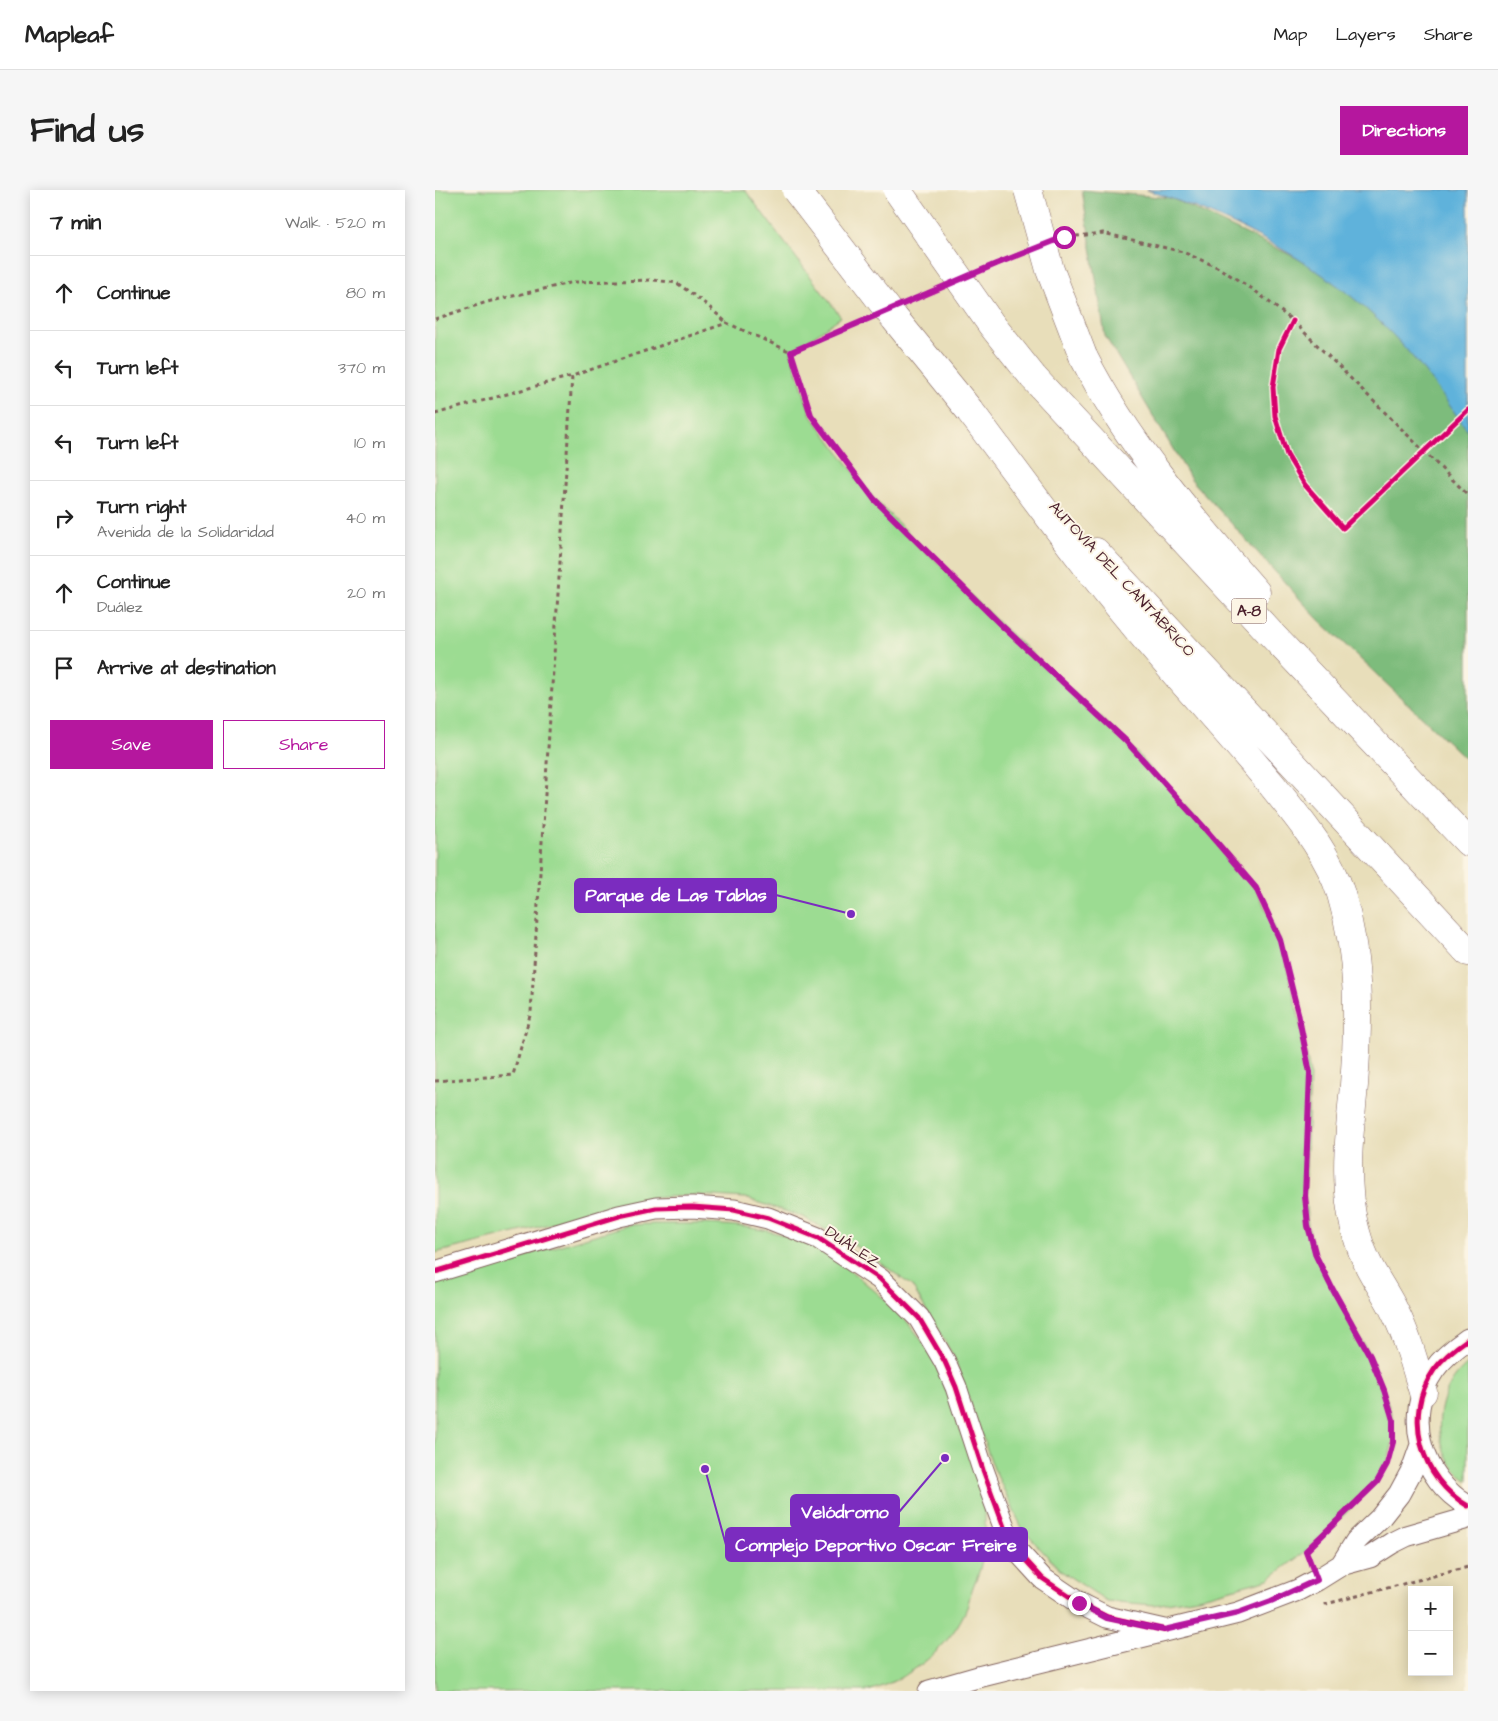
<!DOCTYPE html>
<html lang="en">
<head>
<meta charset="utf-8">
<style>
  body { margin:0; font-family:"Architects Daughter",sans-serif; background:#f6f6f6; color:#222 }
  .controls { position:absolute; right:15px; bottom:15px; display:grid; overflow:hidden; border-radius:0px; box-shadow:0 2px 12px #0003 }
  .controls button { width:45px; height:45px; display:grid; place-items:center; padding:0; border:0; border-bottom:1px solid #e0e0e0; background:#fff; color:#222; font:25px sans-serif }
  .stop { position:absolute; width:15px; height:15px; margin:-11px; border:4px solid #b5179e; border-radius:50%; background:#fff }
  .stop.end { background:#b5179e; border-color:#fff; box-shadow:0 1px 5px #0008 }
  .list { margin:0; padding:0; list-style:none }
  h2 { display:flex; justify-content:space-between; align-items:center; height:65px; margin:0; padding:0 20px; font-size:21px }
  h2 small { font-size:16px; font-weight:400; color:#767676 }
  .list li { display:grid; grid-template-columns:32px 1fr auto; gap:15px; align-items:center; box-sizing:border-box; height:75px; padding:0 20px; border-top:1px solid #e0e0e0 }
  .list b { display:block; font-size:19px; white-space:nowrap }
  .list p { margin:0; font-size:16px; white-space:nowrap; color:#767676 }
  .list em { font-size:16px; font-style:normal; color:#767676 }
  .actions { display:flex; gap:10px; padding:15px 20px }
  .actions a { flex:1; padding:11px 0; border:1px solid #b5179e; border-radius:0px; text-align:center; font-size:18px; color:#b5179e }
  .actions .main { background:#b5179e; color:#fff }
  .icon { flex:none; width:28px; height:28px; fill:none; stroke:currentColor; stroke-width:2; stroke-linecap:round; stroke-linejoin:round }
  .map { position:relative; flex:none; width:1033px; height:1501px; overflow:hidden; border-radius:0px }
  header { display:flex; align-items:center; gap:30px; box-sizing:border-box; height:70px; padding:0 25px; background:#fff; border-bottom:1px solid #e0e0e0 }
  header strong { font-size:24px }
  nav { display:flex; gap:28px; margin-inline-start:auto; font-size:18px }
  .intro { display:flex; align-items:center; justify-content:space-between; box-sizing:border-box; height:120px; padding:0 30px }
  h1 { margin:0; font-size:35px }
  .button { padding:12px 22px; border-radius:0px; background:#b5179e; color:#fff; font-size:18px; font-weight:700 }
  main { display:flex; gap:30px; padding:0 30px }
  aside { flex:1; background:#fff; border-radius:0px; box-shadow:0 2px 12px #0003 }
  .map>svg:first-child { display:block }
  .green { fill:#9cdc92; stroke:#737e5e }
  .forest { fill:#7dbc7c; stroke:#646e54 }
  .water { fill:#5fb2db; stroke:#546883 }
  .lines { fill:none; stroke-linecap:round; stroke-linejoin:round }
  .minor-casing { stroke:#81625d; stroke-width:23 }
  .motorway-casing { stroke:#81625d; stroke-width:29 }
  .path { stroke:#81625d; stroke-width:3; stroke-dasharray:4 4; stroke-linecap:butt }
  .minor { stroke:#fff; stroke-width:21 }
  .motorway { stroke:#fff; stroke-width:28 }
  .motorway-bridge-casing { stroke:#81625d; stroke-width:29; stroke-linecap:butt }
  .path-bridge { stroke:#81625d; stroke-width:3; stroke-dasharray:4 4; stroke-linecap:butt }
  .motorway-bridge { stroke:#fff; stroke-width:28 }
  .cycleway-casing { stroke:#fcf5e5; stroke-width:8 }
  .cycleway { stroke:#d6006c; stroke-width:5 }
  .route { stroke:#b5179e; stroke-width:6 }
  .labels { text-anchor:middle; dominant-baseline:central; stroke-width:4; stroke-linejoin:round; paint-order:stroke }
  .shield { fill:#fcf5e5; stroke:#7f5f63; stroke-width:1 }
  .shield-label { font-size:15px; font-weight:bold; fill:#4a1f2b }
  .street-label { font-size:16px; fill:#4a1f2b; stroke:#fcf5e5 }
  .leader { fill:none; stroke:#7b2cbf; stroke-width:2 }
  .callout-dot { fill:#7b2cbf; stroke:#fcf5e5; stroke-width:2 }
  .callout { fill:#7b2cbf; stroke:#7b2cbf; stroke-width:2 }
  .callout-label { font-size:18px; text-anchor:middle; font-weight:bold; fill:#fff }
</style>
</head>
<body>
<header>
<strong>Mapleaf</strong>
<nav><a>Map</a><a>Layers</a><a>Share</a></nav>
</header>
<div class="intro"><h1>Find us</h1><a class="button">Directions</a></div>
<main>
<aside>
<h2>7 min<small>Walk · 520 m</small></h2>
<ul class="list">
<li><svg class="icon" aria-label="ahead" viewBox="0 0 24 24"><path d="M12 20V5M6 11l6-6 6 6"/></svg><div><b>Continue</b></div><em>80 m</em></li>
<li><svg class="icon" aria-label="left" viewBox="0 0 24 24"><path d="M17 20v-9H6M10 6l-5 5 5 5"/></svg><div><b>Turn left</b></div><em>370 m</em></li>
<li><svg class="icon" aria-label="left" viewBox="0 0 24 24"><path d="M17 20v-9H6M10 6l-5 5 5 5"/></svg><div><b>Turn left</b></div><em>10 m</em></li>
<li><svg class="icon" aria-label="right" viewBox="0 0 24 24"><path d="M7 20v-9h11M14 6l5 5-5 5"/></svg><div><b>Turn right</b><p>Avenida de la Solidaridad</p></div><em>40 m</em></li>
<li><svg class="icon" aria-label="ahead" viewBox="0 0 24 24"><path d="M12 20V5M6 11l6-6 6 6"/></svg><div><b>Continue</b><p>Duález</p></div><em>20 m</em></li>
<li><svg class="icon" aria-label="arrive" viewBox="0 0 24 24"><path d="M6 21V4h12l-3 4 3 4H6"/></svg><div><b>Arrive at destination</b></div></li>
</ul>
<div class="actions"><a class="main">Save</a><a>Share</a></div>
</aside>
<div class="map">
<svg width="1033" height="1501" viewBox="0 0 1033 1501">
  <rect width="100%" height="100%" fill="#fcf5e5"/>
  <filter id="ink" filterUnits="userSpaceOnUse"><feTurbulence type="fractalNoise" baseFrequency=".02" numOctaves="2"/><feDisplacementMap in="SourceGraphic" scale="10" xChannelSelector="R" yChannelSelector="G"/><feConvolveMatrix kernelMatrix="1 2 1 2 8 2 1 2 1" color-interpolation-filters="sRGB"/></filter>
  <filter id="wash" filterUnits="userSpaceOnUse"><feTurbulence type="fractalNoise" baseFrequency=".0096" numOctaves="4" result="noise"/><feDisplacementMap in="SourceGraphic" scale="20" xChannelSelector="R" yChannelSelector="G"/><feGaussianBlur stdDeviation="1.12" result="paint"/><feColorMatrix in="noise" values="0 0 0 0 0 0 0 0 0 0 0 0 0 0 0 0 0 1.4 0 .05"/><feComposite in="paint" operator="in"/></filter>
  <g filter="url(#wash)">
    <rect width="100%" height="100%" fill="#e8deba"/>
    <!-- green -->
    <path class="green" d="M 0,0 L 310,0 L 406,127 L 356,162 L 376,225 L 439,309 L 565,434 L 690,550 L 766,634 L 821,698 L 845,750 L 863,823 L 875,883 L 870,1006 L 873,1036 L 881,1066 L 897,1099 L 935,1166 L 949,1200 L 958,1230 L 958,1252 L 952,1274 L 942,1292 L 910,1324 L 871,1361 L 834,1389 L 763,1408 L 719,1415 L 672,1411 L 626,1381 L 588,1340 L 559,1279 L 519,1167 L 477,1096 L 431,1062 L 368,1027 L 310,1008 L 262,1005 L 218,1008 L 0,1063 Z
      M 216,1034 C 272,1034 326,1031 379,1057 C 397,1065 413,1079 428,1091 C 448,1108 467,1123 482,1144 C 502,1169 511,1199 521,1229 C 529,1252 541,1276 547,1300 C 552,1325 551,1355 545,1379 C 543,1386 539,1393 537,1400 C 535,1405 534,1410 533,1415 C 517,1457 475,1489 433,1501 L 0,1501 L 0,1092 L 194,1035 Z
      M 1033,1174 L 1033,1291 C 993,1264 997,1202 1033,1174 Z"/>
    <!-- forest -->
    <path class="forest" d="M 647,0 L 736,8 L 868,71 L 1022,177 L 1033,192 L 1033,571 L 882,428 L 756,289 L 670,146 Z"/>
    <!-- water -->
    <path class="water" d="M 712,0 L 1033,0 L 1033,241 C 1009,208 986,174 958,145 C 892,75 802,30 712,0 Z"/>
  </g>
  <g filter="url(#ink)">
    <g class="lines">
      <defs>
        <path id="minor" d="M 0,1082 L 184,1026 L 221,1018 L 257,1017 L 299,1020 L 333,1028 L 383,1048 L 445,1089 L 484,1128 L 510,1172 L 521,1197 L 548,1280 L 575,1353 L 607,1388 L 644,1413 L 672,1427 L 729,1440
          M 1033,1149 C 1020,1158 1008,1167 999,1180 C 967,1226 986,1289 1033,1316
          M 906,1375 L 921,1351 L 945,1328 L 964,1304 L 977,1280 L 986,1255
          M 494,1501 L 543,1487 L 803,1423 L 863,1400 L 882,1390 L 906,1375 L 935,1367 L 957,1353 L 971,1346 L 1033,1328"/>
        <path id="motorway" d="M 648,166 C 691,251 758,330 821,402
          M 598,187 L 836,444 L 1033,652
          M 535,221 C 591,295 644,370 704,441 C 747,493 794,543 837,595 C 864,629 893,662 906,704 C 925,767 924,830 919,895 C 916,930 911,967 914,1002 C 916,1028 923,1055 935,1078 C 943,1093 953,1107 960,1122 C 973,1148 980,1175 988,1202
          M 661,362 L 1033,762"/>
      </defs>
      <!-- minor casing -->
      <use href="#minor" class="minor-casing"/>
      <!-- motorway casing -->
      <use href="#motorway" class="motorway-casing"/>
      <!-- path -->
      <path class="path" d="M 633,47 L 668,43 L 748,62 L 782,77 L 819,100 L 858,131 L 1033,305
        M 549,79 L 583,65
        M 478,109 L 500,100
        M 0,129 L 52,112 L 139,92 L 218,90 L 242,93 L 272,115 L 292,133
        M 429,131 L 356,162 L 376,225 L 439,309 L 565,434 L 690,550 L 766,634 L 821,698 L 845,750 L 863,823 L 875,883 L 870,1006 L 873,1036 L 881,1066 L 897,1099 L 935,1166 L 949,1200 L 958,1230 L 958,1252 L 953,1270
        M 858,131 L 844,159 L 838,197 L 840,226 L 852,265 L 870,295 L 908,338
        M 0,224 L 137,186
        M 0,891 L 78,885 L 96,822 L 137,186 L 292,133 L 356,162
        M 874,1369 L 871,1361 L 937,1296
        M 891,1412 L 891,1414 L 1033,1377"/>
      <!-- minor -->
      <use href="#minor" class="minor"/>
      <!-- motorway -->
      <use href="#motorway" class="motorway"/>
      <defs>
        <path id="motorway-bridge" d="M 361,0 L 460,129 L 535,221
          M 462,0 L 556,134 L 598,187
          M 593,0 L 615,80 L 648,166"/>
      </defs>
      <!-- motorway-bridge casing -->
      <use href="#motorway-bridge" class="motorway-bridge-casing"/>
      <!-- path-bridge -->
      <path class="path-bridge" d="M 908,338 L 1033,220"/>
      <!-- motorway-bridge -->
      <use href="#motorway-bridge" class="motorway-bridge"/>
      <defs>
        <path id="cycleway" d="M 858,131 L 844,159 L 838,197 L 840,226 L 852,265 L 870,295 L 908,338 L 1033,220
          M 0,1082 L 184,1026 L 221,1018 L 257,1017 L 299,1020 L 333,1028 L 383,1048 L 445,1089 L 484,1128 L 510,1172 L 521,1197 L 548,1280 L 575,1353 L 607,1388 L 644,1413 L 672,1427 L 729,1440
          M 1033,1149 C 1020,1158 1008,1167 999,1180 C 967,1226 986,1289 1033,1316"/>
      </defs>
      <!-- cycleway casing -->
      <use href="#cycleway" class="cycleway-casing"/>
      <!-- cycleway -->
      <use href="#cycleway" class="cycleway"/>
    </g>
  </g>
  <g class="lines" filter="url(#ink)">
    <!-- route -->
    <path class="route" d="M 629,47 L 561,74 L 356,162 L 376,225 L 439,309 L 565,434 L 690,550 L 766,634 L 821,698 L 845,750 L 863,823 L 875,883 L 870,1006 L 873,1036 L 881,1066 L 897,1098 L 935,1166 L 949,1200 L 958,1230 L 958,1252 L 952,1274 L 942,1292 L 871,1361 L 882,1390 L 836,1411 L 803,1423 L 729,1440 L 672,1428 L 644,1413"/>
  </g>
  <g class="labels">
    <!-- shield labels -->
    <rect class="shield" x="796.5" y="408.5" width="35" height="25" rx="4"/>
    <g class="shield-label">
      <text x="814" y="421">A-8</text>
    </g>
    <!-- street labels -->
    <g class="street-label">
      <text transform="translate(687 389) rotate(47)">AUTOVÍA DEL CANTÁBRICO</text>
      <text transform="translate(418 1057) rotate(33)">DUÁLEZ</text>
    </g>
  </g>
  <!-- callouts -->
  <path class="leader" d="M416 724L341 705M510 1268L464 1322M270 1279L291 1355"/>
  <g class="callout-dot">
    <circle cx="416" cy="724" r="5"/>
    <circle cx="510" cy="1268" r="5"/>
    <circle cx="270" cy="1279" r="5"/>
  </g>
  <g class="callout">
    <rect x="140" y="689" width="201" height="33" rx="5"/>
    <rect x="356" y="1305" width="108" height="33" rx="5"/>
    <rect x="291" y="1338" width="301" height="33" rx="5"/>
  </g>
  <g class="callout-label">
    <text x="241" y="711">Parque de Las Tablas</text>
    <text x="410" y="1328">Velódromo</text>
    <text x="441" y="1361">Complejo Deportivo Oscar Freire</text>
  </g>
</svg>
<div class="controls">
<button>+</button>
<button>−</button>
</div>
<div class="stop" style="left:629px;top:47px"></div>
<div class="stop end" style="left:644px;top:1413px"></div>
</div>
</main>
</body>
</html>
